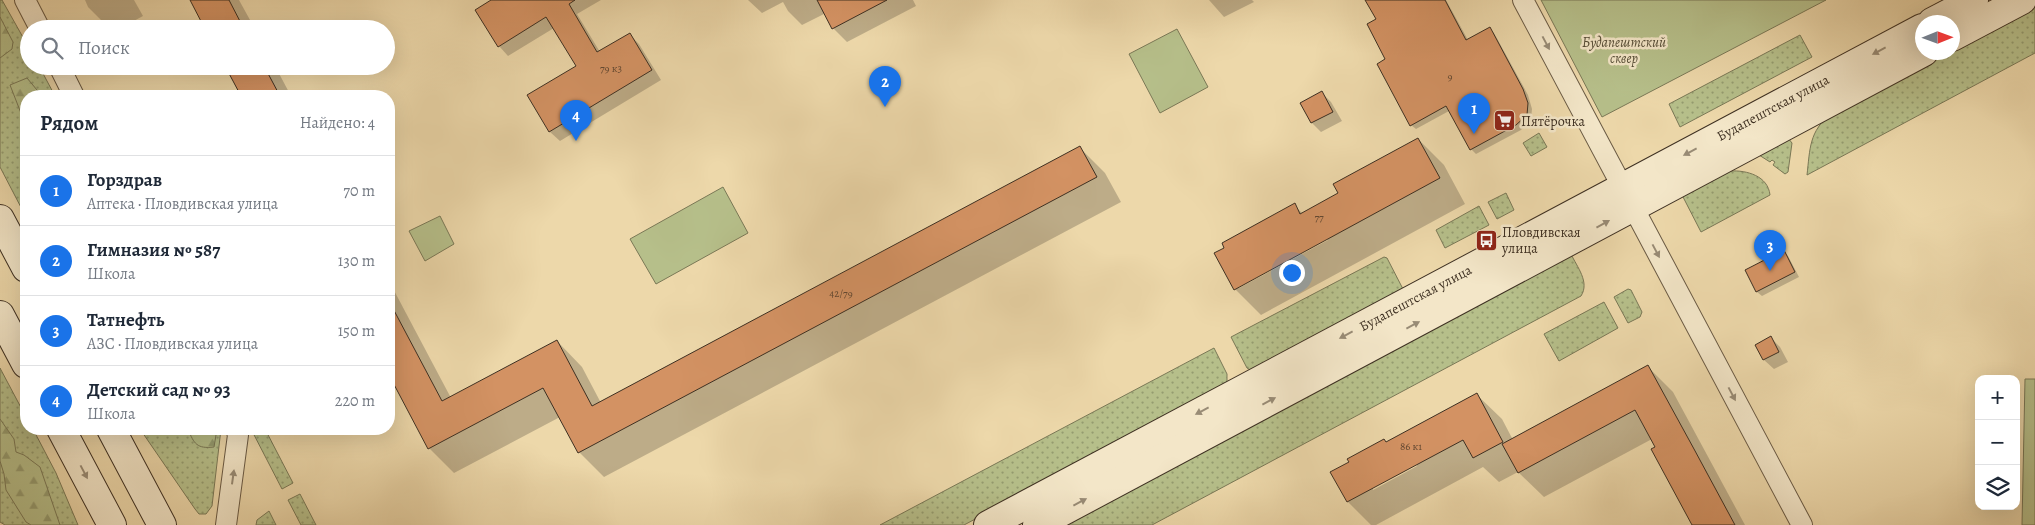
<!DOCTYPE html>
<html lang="ru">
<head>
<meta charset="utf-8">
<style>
  body { margin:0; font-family:Alegreya,serif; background:#f6f6f7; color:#1f2937 }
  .controls { position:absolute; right:15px; bottom:15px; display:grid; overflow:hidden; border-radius:10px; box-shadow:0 5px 20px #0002 }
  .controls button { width:45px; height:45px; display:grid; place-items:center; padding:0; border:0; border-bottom:1px solid #e0e1e3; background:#fff; color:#1f2937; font:25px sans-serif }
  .compass { position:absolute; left:1915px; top:15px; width:45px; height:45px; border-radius:50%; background:#fff; box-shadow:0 5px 20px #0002; rotate:89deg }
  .you { position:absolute; left:1291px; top:272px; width:18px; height:18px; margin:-12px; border:4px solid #fff; border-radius:50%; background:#1a73e8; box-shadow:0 0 0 8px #1a73e833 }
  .badge { display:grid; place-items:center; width:32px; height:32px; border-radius:50%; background:#1a73e8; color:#fff; font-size:16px; font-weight:700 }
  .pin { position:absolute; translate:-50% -41px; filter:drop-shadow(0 1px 2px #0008) }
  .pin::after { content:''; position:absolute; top:26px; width:18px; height:15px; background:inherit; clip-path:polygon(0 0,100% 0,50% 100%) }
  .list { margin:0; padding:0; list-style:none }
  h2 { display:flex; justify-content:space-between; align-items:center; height:65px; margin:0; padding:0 20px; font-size:21px }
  h2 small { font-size:16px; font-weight:400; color:#747a83 }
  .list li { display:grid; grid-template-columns:32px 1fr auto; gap:15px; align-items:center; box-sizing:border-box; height:70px; padding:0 20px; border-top:1px solid #e0e1e3 }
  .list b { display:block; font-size:19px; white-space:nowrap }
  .list p { margin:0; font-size:16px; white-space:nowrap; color:#747a83 }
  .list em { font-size:16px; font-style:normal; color:#747a83 }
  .icon { flex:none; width:28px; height:28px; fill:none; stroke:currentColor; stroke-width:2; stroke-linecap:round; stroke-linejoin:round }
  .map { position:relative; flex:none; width:2035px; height:525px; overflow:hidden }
  .search { position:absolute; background:#fff; box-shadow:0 5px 20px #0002; left:20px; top:20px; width:375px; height:55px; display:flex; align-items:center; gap:12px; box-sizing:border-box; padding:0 18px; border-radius:28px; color:#747a83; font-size:19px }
  .panel { position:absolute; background:#fff; box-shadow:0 5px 20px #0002; left:20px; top:90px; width:375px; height:345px; border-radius:20px }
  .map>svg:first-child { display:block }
  .grass { fill:url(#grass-dots); stroke:#7a7856 }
  .forest { fill:url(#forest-firs); stroke:#7a7856 }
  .green { fill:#b6bf8a; stroke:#7a7856 }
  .shadow { fill:#0003; fill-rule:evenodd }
  .building { fill:#d39263; stroke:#3e3022 }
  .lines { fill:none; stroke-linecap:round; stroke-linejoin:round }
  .street-casing { stroke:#6a5a44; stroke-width:22 }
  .secondary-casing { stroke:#3e3022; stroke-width:30 }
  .street { stroke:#f3e6c8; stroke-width:20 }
  .secondary { stroke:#f3e6c8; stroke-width:28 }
  .oneway { fill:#988b75 }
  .labels { text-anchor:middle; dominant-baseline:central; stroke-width:5; stroke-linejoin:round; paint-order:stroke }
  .number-label { font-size:11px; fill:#634832 }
  .park-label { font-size:14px; font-style:italic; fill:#564d37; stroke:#f3e6c8 }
  .street-label { font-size:14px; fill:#3e3022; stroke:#f3e6c8 }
  .poi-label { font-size:14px; fill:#3e3022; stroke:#f3e6c8; text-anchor:start }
</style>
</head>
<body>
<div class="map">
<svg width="2035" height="525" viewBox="0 0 2035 525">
  <defs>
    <pattern id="grass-dots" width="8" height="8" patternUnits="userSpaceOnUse" patternTransform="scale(1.25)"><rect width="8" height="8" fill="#b6bf8a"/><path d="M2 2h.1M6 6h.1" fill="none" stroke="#959c70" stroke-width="1.8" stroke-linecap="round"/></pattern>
    <pattern id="forest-firs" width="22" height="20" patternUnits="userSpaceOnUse" patternTransform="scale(1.25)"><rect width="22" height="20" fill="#b6bf8a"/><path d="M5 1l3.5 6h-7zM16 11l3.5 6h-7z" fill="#959c70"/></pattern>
  </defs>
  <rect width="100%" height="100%" fill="#edd8aa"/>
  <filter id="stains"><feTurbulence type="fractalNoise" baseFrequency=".004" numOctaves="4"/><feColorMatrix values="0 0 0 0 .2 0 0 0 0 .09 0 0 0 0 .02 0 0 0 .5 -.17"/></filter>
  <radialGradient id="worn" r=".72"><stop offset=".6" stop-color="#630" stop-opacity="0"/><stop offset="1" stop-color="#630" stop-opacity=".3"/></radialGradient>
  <!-- grass -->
  <path class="grass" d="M 0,0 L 2,0 L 29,48 L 29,66 L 39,66 L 55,96 L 26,96 L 26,217 L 0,167 Z
    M 2035,6 L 2035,53 L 1807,175 C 1810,149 1809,131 1831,114 L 1948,53 L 1952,52 L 1953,50 Z
    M 1800,35 L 1812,57 L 1680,127 L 1669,104 Z
    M 1539,133 L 1547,147 L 1531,156 L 1523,143 Z
    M 1788,138 L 1792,143 L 1788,172 L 1785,174 L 1773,165 L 1775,162 L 1772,160 L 1770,162 L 1759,155 Z
    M 1730,171 C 1747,170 1768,176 1770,195 L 1701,232 L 1682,195 L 1721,174 Z
    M 1506,193 L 1514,210 L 1497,219 L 1488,202 Z
    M 1479,206 L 1489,225 L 1445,248 L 1436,230 Z
    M 1571,254 C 1577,267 1590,282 1581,296 L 1152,525 L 1062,525 Z
    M 1384,257 L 1387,258 L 1404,291 L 1252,371 L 1247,368 L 1231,337 Z
    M 1628,289 L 1631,290 L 1642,312 L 1640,317 L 1628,323 L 1614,297 Z
    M 1604,302 L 1618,328 L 1559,361 L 1544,334 Z
    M 1214,348 L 1227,374 L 1227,385 L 964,525 L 880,525 Z
    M 0,368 L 26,417 L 26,429 L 33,429 L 56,473 L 78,525 L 5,525 L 0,522 Z
    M 140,429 L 221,429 L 212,506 L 206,514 L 199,514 L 195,509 Z
    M 251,429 L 265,429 L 293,483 L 282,489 Z
    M 300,494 L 316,525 L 301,525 L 288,500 Z
    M 269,511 L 276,525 L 256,525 L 257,520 Z"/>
  <!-- forest -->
  <path class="forest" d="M 0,17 L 13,42 L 12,49 L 0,58 Z
    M 27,78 L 42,96 L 26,96 L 26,126 L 10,85 Z
    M 0,419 L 14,439 L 16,452 L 24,455 L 40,467 L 60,525 L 31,525 L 26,522 L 6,490 L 4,474 L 0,461 Z
    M 188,429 L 217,429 L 214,447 C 197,449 194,444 188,429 Z"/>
  <!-- green -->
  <path class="green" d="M 1541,0 L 1826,0 L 1602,117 Z
    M 1177,29 L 1208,87 L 1160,113 L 1129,54 Z
    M 723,187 L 748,233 L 656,284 L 630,239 Z
    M 440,216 L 454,244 L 425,261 L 409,231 Z
    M 2025,379 L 2035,379 L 2035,525 L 2022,525 Z"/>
  <!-- shadow -->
  <path class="shadow" d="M 85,0 L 134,0 L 143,16 L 119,29 L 110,29 L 88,7 Z
    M 191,0 L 239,0 L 255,29 L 206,29 Z
    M 493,0 L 601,0 L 577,14 L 600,52 L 629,34 L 639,44 L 661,80 L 560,141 L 550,132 L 529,96 L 577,66 L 554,28 L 508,56 L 499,46 Z
    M 748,0 L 913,0 L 916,6 L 847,42 L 833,28 L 826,13 L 802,25 L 788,11 L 783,2 L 762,13 Z
    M 1209,0 L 1252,0 L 1254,2 L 1224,17 Z
    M 1367,0 L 1446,0 L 1468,40 L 1489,28 L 1494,33 L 1528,95 L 1532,109 L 1531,119 L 1521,130 L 1476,154 L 1471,149 L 1449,111 L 1416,129 L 1411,125 L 1387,60 L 1378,20 Z
    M 226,66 L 275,66 L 291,96 L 242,96 Z
    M 1322,93 L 1331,102 L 1342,121 L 1321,132 L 1312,123 L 1302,103 Z
    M 1418,139 L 1444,165 L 1465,204 L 1261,315 L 1235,289 L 1294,205 L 1303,214 L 1339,194 ZM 1326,238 L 1328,240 L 1239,288 L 1238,286 Z
    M 1080,148 L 1105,173 L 1121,202 L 604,477 L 579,452 L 560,417 L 454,473 L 429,448 L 389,372 L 389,281 L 451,398 L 557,341 L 582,367 L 601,403 Z
    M 1784,252 L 1788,256 L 1799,277 L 1762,296 L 1757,292 Z
    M 1771,338 L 1780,347 L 1788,362 L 1774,369 L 1764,360 L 1757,345 Z
    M 1648,367 L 1673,392 L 1745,525 L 1694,525 L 1652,439 L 1544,497 L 1518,472 L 1499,482 L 1483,467 L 1376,525 L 1371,525 L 1348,502 L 1386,443 L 1476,394 L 1502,419 L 1513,440 ZM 1416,464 L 1417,466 L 1373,490 L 1373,487 Z"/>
  <!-- building -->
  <path class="building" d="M 190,0 L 229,0 L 244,29 L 205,29 Z
    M 491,0 L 575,0 L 569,4 L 597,52 L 630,33 L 652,70 L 549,132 L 527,95 L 576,66 L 546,17 L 498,47 L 475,10 Z
    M 817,0 L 887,0 L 832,29 Z
    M 1365,0 L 1445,0 L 1466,40 L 1490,27 L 1523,89 L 1528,103 L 1527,115 L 1516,125 L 1470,150 L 1446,106 L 1410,126 L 1377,64 L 1385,59 L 1367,24 L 1376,19 Z
    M 225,66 L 264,66 L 280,96 L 241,96 Z
    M 1322,91 L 1333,112 L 1311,123 L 1300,103 Z
    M 1418,138 L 1440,178 L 1234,290 L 1214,253 L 1224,248 L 1222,243 L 1295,203 L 1300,214 L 1338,193 L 1333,184 Z
    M 1080,146 L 1097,177 L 578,453 L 543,388 L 428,449 L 389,375 L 389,301 L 442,401 L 557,340 L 592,406 Z
    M 1784,250 L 1795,272 L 1756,292 L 1745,270 Z
    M 1771,336 L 1779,352 L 1763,360 L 1755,345 Z
    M 1648,365 L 1694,449 L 1735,525 L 1692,525 L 1651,449 L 1655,447 L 1635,410 L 1518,473 L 1502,444 Z
    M 1477,393 L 1503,442 L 1473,458 L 1463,440 L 1347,502 L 1330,472 L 1349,462 L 1347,459 L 1384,439 L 1386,442 Z"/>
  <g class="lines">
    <defs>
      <path id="street" d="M 25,0 L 40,29
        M 1523,0 L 1802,525
        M 59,66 L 74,96
        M 226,525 L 238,435 L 236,429"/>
      <g id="secondary">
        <path d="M 1932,22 L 1974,0"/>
        <path d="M 1952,37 L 2022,0"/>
        <path d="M 0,219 L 26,268"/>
        <path d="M 0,315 L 26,364"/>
        <path d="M 61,429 L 112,525"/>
        <path d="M 111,429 L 162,525"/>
        <path id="s1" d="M 988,525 L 1922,28"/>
        <path d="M 1037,525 L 1924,52"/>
      </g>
    </defs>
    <!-- street casing -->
    <use href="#street" class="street-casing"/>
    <!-- secondary casing -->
    <use href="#secondary" class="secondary-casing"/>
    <!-- street -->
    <use href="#street" class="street"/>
    <!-- secondary -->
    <use href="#secondary" class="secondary"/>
  </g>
  <!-- one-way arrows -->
  <defs><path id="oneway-solid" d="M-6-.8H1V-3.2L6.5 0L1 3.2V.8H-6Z" transform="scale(1.25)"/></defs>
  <g class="oneway">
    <use href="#oneway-solid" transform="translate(1546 43) rotate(62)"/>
    <use href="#oneway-solid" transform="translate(1879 51) rotate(152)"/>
    <use href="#oneway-solid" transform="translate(1690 152) rotate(152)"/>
    <use href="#oneway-solid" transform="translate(1603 224) rotate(-29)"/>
    <use href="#oneway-solid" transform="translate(1656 251) rotate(62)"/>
    <use href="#oneway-solid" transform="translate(1413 325) rotate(-28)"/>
    <use href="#oneway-solid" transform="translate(1346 335) rotate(152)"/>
    <use href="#oneway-solid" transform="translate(1732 394) rotate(62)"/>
    <use href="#oneway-solid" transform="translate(1269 401) rotate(-28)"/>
    <use href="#oneway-solid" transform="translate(1202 411) rotate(152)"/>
    <use href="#oneway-solid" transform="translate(84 472) rotate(62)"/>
    <use href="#oneway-solid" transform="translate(233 477) rotate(-82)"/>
    <use href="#oneway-solid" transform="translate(1080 502) rotate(-28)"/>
  </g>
  <!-- icons -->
  <defs>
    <symbol id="supermarket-square" viewBox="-11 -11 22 22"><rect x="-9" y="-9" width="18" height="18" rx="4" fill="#8f2418" stroke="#f3e6c8"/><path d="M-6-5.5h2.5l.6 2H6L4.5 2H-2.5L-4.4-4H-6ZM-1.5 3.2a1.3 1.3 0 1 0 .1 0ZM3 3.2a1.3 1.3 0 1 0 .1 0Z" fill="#fff"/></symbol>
    <symbol id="bus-square" viewBox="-11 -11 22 22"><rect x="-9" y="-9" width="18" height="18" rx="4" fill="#8f2418" stroke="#f3e6c8"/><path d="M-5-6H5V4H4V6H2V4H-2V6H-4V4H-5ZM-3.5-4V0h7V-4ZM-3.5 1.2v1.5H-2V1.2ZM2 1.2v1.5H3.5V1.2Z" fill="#fff"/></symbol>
  </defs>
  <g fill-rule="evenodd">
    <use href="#supermarket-square" x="1492" y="108" width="25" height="25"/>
    <use href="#bus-square" x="1474" y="228" width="25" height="25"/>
  </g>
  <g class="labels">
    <!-- number labels -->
    <g class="number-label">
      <text x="611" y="68">79 к3</text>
      <text x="1450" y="76">9</text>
      <text x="1319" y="217">77</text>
      <text x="841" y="293">42/79</text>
      <text x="1411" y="446">86 к1</text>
    </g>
    <!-- park labels -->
    <g class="park-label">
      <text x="1624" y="42">Будапештский<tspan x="1624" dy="16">сквер</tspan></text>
    </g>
    <!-- street labels -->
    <g class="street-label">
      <text stroke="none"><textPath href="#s1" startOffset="889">Будапештская улица</textPath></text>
      <text stroke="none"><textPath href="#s1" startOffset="484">Будапештская улица</textPath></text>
    </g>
    <!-- poi labels -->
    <g class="poi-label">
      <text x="1521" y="121">Пятёрочка</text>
      <text x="1502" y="232">Пловдивская<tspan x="1502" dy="16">улица</tspan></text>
    </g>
  </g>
  <rect width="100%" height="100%" filter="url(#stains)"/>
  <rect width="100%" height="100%" fill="url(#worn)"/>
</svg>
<div class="controls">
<button>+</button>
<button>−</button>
<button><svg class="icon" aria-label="layers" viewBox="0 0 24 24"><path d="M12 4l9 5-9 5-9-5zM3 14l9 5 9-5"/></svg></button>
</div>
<svg class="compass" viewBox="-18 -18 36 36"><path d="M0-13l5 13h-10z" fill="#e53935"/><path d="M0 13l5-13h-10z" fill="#747a83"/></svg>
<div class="you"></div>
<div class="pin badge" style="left:1474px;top:134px">1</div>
<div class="pin badge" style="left:885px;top:107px">2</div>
<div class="pin badge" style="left:1770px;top:271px">3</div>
<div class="pin badge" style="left:576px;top:141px">4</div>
<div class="search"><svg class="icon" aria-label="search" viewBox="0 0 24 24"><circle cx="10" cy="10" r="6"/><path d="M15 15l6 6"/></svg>Поиск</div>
<section class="panel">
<h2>Рядом<small>Найдено: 4</small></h2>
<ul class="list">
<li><span class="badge">1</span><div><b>Горздрав</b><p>Аптека · Пловдивская улица</p></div><em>70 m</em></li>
<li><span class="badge">2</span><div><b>Гимназия № 587</b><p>Школа</p></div><em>130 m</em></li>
<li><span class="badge">3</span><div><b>Татнефть</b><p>АЗС · Пловдивская улица</p></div><em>150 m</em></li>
<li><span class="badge">4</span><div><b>Детский сад № 93</b><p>Школа</p></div><em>220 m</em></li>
</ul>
</section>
</div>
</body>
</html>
